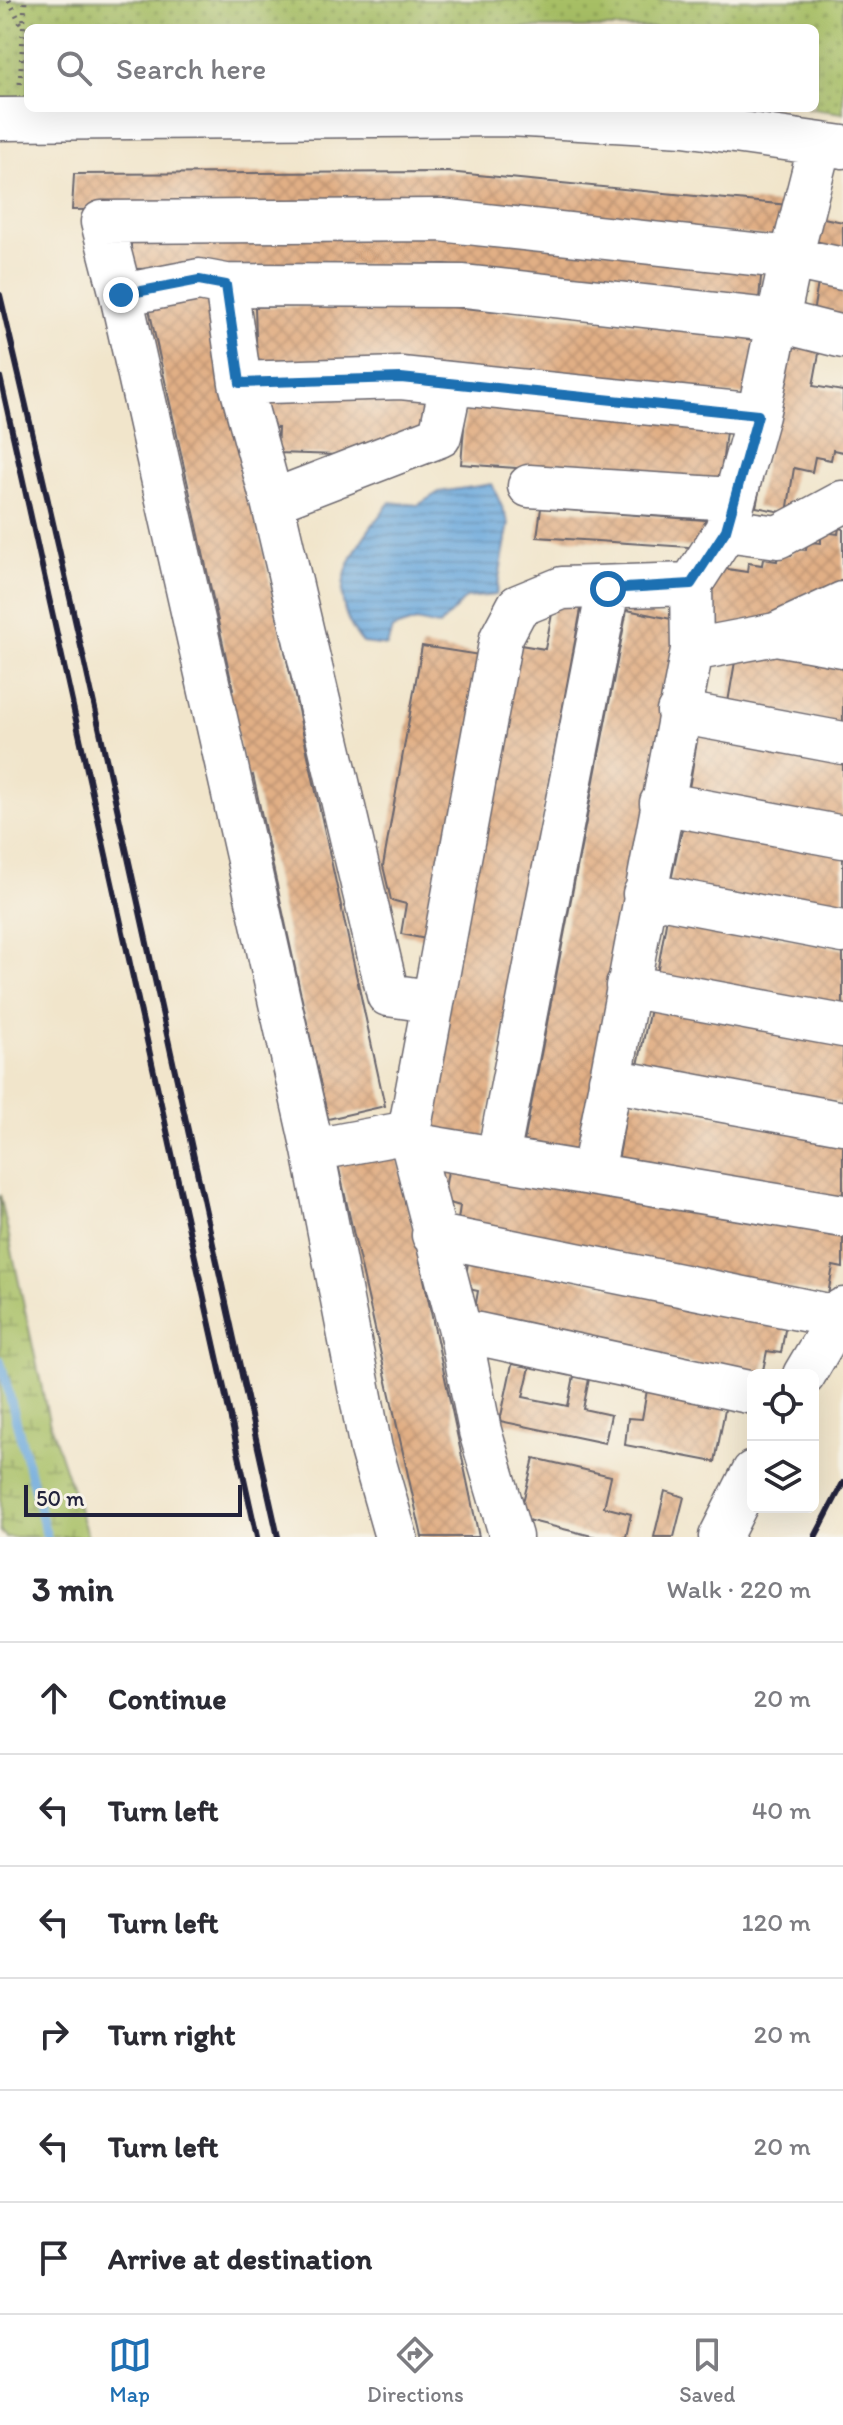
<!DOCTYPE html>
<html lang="en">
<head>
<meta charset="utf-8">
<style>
  body { margin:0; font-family:Itim,sans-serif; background:#f2f2f3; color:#2b2b33 }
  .controls { position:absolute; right:24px; bottom:24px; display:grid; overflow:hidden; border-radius:12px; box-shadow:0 8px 32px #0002 }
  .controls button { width:72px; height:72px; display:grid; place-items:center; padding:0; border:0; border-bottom:2px solid #e1e1e2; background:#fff; color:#2b2b33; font:40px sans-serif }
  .scale { position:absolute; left:24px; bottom:20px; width:218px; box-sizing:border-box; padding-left:8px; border:4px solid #22223b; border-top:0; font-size:22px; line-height:28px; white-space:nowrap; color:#22223b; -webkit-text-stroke:6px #f7f3e8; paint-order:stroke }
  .stop { position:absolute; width:24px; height:24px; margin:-18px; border:6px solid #1f6fb2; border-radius:50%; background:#fff }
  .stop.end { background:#1f6fb2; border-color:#fff; box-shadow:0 2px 8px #0008 }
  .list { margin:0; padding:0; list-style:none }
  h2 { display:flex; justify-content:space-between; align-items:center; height:104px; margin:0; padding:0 32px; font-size:34px }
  h2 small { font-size:26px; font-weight:400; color:#7c7c81 }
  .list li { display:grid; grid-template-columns:52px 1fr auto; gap:24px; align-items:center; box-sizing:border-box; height:112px; padding:0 32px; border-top:2px solid #e1e1e2 }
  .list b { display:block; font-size:30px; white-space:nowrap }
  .list em { font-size:26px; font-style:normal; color:#7c7c81 }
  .icon { flex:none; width:44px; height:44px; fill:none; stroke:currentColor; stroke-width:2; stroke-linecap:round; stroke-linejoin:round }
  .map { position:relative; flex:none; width:843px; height:1537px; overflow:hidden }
  .search { position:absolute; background:#fff; box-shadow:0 8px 32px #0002; left:24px; right:24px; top:24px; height:88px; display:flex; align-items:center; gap:20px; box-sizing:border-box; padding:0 28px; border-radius:12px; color:#7c7c81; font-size:30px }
  .sheet { height:776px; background:#fff }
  nav { display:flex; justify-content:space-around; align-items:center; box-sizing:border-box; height:112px; border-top:2px solid #e1e1e2; background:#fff; font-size:22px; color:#7c7c81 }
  nav a { display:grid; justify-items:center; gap:4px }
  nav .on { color:#1f6fb2 }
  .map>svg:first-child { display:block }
  .grass { fill:url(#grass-dots); stroke:#647050; stroke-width:2 }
  .wetland { fill:url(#wetland-marsh); stroke:#647050; stroke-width:2 }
  .water { fill:url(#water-rules); stroke:#46658c; stroke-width:2 }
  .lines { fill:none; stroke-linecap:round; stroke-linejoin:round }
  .stream { stroke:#6aa8dc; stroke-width:9 }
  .building { fill:url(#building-cross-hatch) }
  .minor-casing { stroke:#6a666d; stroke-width:45 }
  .path { stroke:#6a666d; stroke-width:5; stroke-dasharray:2 6; stroke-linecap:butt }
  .minor { stroke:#fff; stroke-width:42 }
  .rail { stroke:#22223b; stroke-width:6 }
  .route { stroke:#1f6fb2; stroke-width:10 }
</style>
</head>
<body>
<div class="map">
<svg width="843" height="1537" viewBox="0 0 843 1537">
  <defs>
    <pattern id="grass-dots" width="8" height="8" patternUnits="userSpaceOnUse" patternTransform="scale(2)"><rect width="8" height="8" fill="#a7bf65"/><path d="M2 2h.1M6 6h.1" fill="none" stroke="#889b54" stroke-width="1.8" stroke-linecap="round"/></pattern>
    <pattern id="wetland-marsh" width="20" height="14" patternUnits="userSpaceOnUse" patternTransform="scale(2)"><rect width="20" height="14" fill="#a7bf65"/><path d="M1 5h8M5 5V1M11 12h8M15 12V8" fill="none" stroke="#889b54"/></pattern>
    <pattern id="water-rules" width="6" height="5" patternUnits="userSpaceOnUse" patternTransform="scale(2)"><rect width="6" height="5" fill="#6aa8dc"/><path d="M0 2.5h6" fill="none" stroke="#5788b4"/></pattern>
    <pattern id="building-cross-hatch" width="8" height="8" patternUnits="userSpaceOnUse" patternTransform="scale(2)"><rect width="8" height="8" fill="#e1af85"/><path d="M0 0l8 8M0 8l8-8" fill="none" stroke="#c19674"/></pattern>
  </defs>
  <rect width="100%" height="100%" fill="#f7f3e8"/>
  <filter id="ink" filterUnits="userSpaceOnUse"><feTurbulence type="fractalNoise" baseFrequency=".0125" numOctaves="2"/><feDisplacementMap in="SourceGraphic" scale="16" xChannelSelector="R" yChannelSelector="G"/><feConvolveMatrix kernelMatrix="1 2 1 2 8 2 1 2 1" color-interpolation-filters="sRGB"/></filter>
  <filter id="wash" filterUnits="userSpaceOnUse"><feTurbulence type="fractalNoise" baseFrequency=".006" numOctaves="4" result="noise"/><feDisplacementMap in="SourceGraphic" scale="32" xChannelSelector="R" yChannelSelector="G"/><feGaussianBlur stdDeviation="1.8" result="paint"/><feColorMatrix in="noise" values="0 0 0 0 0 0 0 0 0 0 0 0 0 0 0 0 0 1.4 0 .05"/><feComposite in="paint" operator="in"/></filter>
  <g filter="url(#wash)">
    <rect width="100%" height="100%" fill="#f1e5cb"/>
    <!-- grass -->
    <path class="grass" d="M 0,0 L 843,0 L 843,113 L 806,108 L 815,108 L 815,28 L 28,28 L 28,100 L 0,99 Z"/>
    <!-- wetland -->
    <path class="wetland" d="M 0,1195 L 49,1421 L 88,1537 L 6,1537 L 0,1531 Z"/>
    <!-- water -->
    <path class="water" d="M 492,484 L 509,523 L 496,595 L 466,598 L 439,626 L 416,621 L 392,629 L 387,646 L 363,643 C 318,591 356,546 390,502 L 418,505 L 439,492 Z"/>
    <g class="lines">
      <!-- stream -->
      <path class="stream" d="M 0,1360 L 47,1537"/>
    </g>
    <g id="blocks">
      <!-- building -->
      <path class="building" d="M 447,172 L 788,205 L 782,238 L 444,205 L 72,210 L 74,174 Z
        M 814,216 L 843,222 L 843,254 L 807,246 Z
        M 452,234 L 762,266 L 759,299 L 445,264 L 131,269 L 131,238 Z
        M 818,283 L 843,288 L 843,326 L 812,319 Z
        M 206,291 L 385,1106 L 328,1119 L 253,775 L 246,777 L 228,691 L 233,689 L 148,304 Z
        M 418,304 L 756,334 L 750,395 L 257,366 L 255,307 Z
        M 789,343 L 820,348 L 813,386 L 843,391 L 843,452 L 833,450 L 831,460 L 815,457 L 812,472 L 794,468 L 787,513 L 756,507 Z
        M 425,395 L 425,430 L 370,456 L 277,453 L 278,428 L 261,427 L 261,397 Z
        M 466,404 L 727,423 L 720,483 L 461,464 Z
        M 541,508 L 705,520 L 703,548 L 537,537 Z
        M 839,528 L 843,529 L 843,581 L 840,581 L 838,592 L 806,607 L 790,605 L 788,613 L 739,630 L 705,625 L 714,567 L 747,572 L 748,563 L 762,565 L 763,559 L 777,561 L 778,554 L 792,555 L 793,549 L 806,550 L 807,542 L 821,543 L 821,532 L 838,534 Z
        M 554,604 L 581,609 L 482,1145 L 424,1135 L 514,644 L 545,649 Z
        M 627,610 L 686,622 L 584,1155 L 524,1142 Z
        M 422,646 L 486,656 L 431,940 L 401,934 L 406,904 L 391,900 L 383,866 Z
        M 768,651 L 843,665 L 843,724 L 728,702 L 736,656 Z
        M 698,735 L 843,762 L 843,823 L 688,794 Z
        M 683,825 L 843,854 L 843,916 L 670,885 Z
        M 667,917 L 843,949 L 843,1014 L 656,979 Z
        M 650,1009 L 843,1041 L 843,1103 L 637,1070 Z
        M 628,1101 L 843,1138 L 843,1200 L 618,1162 Z
        M 396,1148 L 479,1537 L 422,1537 L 337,1160 Z
        M 449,1165 L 843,1235 L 843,1268 L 833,1266 L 828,1295 L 457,1227 L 460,1206 L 443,1201 Z
        M 469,1257 L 786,1324 L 781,1353 L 767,1351 L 762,1375 L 753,1375 L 473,1321 L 478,1291 L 464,1288 Z
        M 512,1364 L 530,1367 L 523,1397 L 568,1406 L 574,1376 L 589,1379 L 583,1409 L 611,1415 L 605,1443 L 500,1421 Z
        M 647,1390 L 726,1404 L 715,1462 L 625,1445 L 628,1418 L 642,1419 Z
        M 534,1458 L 611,1476 L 604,1507 L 631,1514 L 626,1537 L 596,1537 L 519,1518 Z
        M 665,1491 L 684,1497 L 674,1537 L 654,1537 Z"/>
    </g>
  </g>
  <g filter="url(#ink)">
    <use href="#blocks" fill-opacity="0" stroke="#6a666d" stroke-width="2"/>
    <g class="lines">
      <defs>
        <path id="minor" d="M 0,119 L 510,115 L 684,125 L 843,147
          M 226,285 L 240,383 L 272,501 L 388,995 L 430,1001
          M 121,295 L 199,280 L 226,285 L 464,286 L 779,321 L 843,337
          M 240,383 L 401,378 L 758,415
          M 529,486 L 732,499
          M 272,501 L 440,436 L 451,384
          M 726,530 L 778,537 L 843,502
          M 776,634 L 843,646
          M 692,650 L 776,634 L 843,603
          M 678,712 L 843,743
          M 661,803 L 843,837
          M 644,894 L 843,932
          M 627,986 L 843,1026
          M 610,1080 L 843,1123
          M 411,1144 L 843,1216
          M 313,1150 L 409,1132
          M 498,1157 L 608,589
          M 593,1173 L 692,650 L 691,584 L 726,530 L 758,415 L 791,258 L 820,144
          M 433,1235 L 838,1317
          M 460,1330 L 753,1393
          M 804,1375 L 843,1309
          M 396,1537 L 371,1449 L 313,1150 L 121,295 L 102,222 L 440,220 L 791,258 L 843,269
          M 511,1537 L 480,1431 L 460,1330 L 409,1132 L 501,638 L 518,606 L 562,588 L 691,584
          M 720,1537 L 753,1472"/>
      </defs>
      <!-- minor casing -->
      <use href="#minor" class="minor-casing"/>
      <!-- path -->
      <path class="path" d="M 9,0 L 21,24
        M 20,84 L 25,0"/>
      <!-- minor -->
      <use href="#minor" class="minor"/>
      <!-- rail -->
      <path class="rail" d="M 0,295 C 98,708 185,1123 278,1537
        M 0,377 L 257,1537
        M 815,1537 L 843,1483"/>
    </g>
  </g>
  <g class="lines" filter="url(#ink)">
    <!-- route -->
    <path class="route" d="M 121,295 L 199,280 L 226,285 L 240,383 L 401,378 L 758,415 L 726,530 L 691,584 L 608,589"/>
  </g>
</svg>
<div class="controls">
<button><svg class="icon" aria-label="locate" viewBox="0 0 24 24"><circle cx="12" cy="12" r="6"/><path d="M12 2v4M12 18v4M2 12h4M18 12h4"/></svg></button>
<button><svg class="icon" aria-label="layers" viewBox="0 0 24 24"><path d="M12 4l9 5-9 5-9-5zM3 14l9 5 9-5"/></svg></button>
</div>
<div class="scale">50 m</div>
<div class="stop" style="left:608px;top:589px"></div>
<div class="stop end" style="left:121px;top:295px"></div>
<div class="search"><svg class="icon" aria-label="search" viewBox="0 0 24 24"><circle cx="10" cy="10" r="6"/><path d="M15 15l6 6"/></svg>Search here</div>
</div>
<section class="sheet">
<h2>3 min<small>Walk · 220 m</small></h2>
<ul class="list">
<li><svg class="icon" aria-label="ahead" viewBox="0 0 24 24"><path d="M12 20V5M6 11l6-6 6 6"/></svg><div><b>Continue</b></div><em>20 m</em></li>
<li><svg class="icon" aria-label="left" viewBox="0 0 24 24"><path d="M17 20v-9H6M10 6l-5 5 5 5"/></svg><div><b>Turn left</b></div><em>40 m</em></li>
<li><svg class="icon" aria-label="left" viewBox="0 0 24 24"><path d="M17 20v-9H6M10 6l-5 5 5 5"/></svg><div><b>Turn left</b></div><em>120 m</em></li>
<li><svg class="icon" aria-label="right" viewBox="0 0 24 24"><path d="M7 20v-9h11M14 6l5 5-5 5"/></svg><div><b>Turn right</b></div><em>20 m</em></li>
<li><svg class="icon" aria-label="left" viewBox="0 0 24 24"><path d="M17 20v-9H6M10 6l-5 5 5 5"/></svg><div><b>Turn left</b></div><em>20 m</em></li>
<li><svg class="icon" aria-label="arrive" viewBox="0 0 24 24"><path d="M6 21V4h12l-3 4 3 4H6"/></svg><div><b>Arrive at destination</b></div></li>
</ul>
</section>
<nav>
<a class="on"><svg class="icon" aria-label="map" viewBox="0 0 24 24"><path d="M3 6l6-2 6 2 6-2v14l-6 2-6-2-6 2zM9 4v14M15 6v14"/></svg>Map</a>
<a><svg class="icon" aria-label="directions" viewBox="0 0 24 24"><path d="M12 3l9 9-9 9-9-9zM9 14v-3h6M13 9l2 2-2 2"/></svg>Directions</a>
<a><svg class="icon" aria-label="saved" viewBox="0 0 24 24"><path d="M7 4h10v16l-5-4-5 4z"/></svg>Saved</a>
</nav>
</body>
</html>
